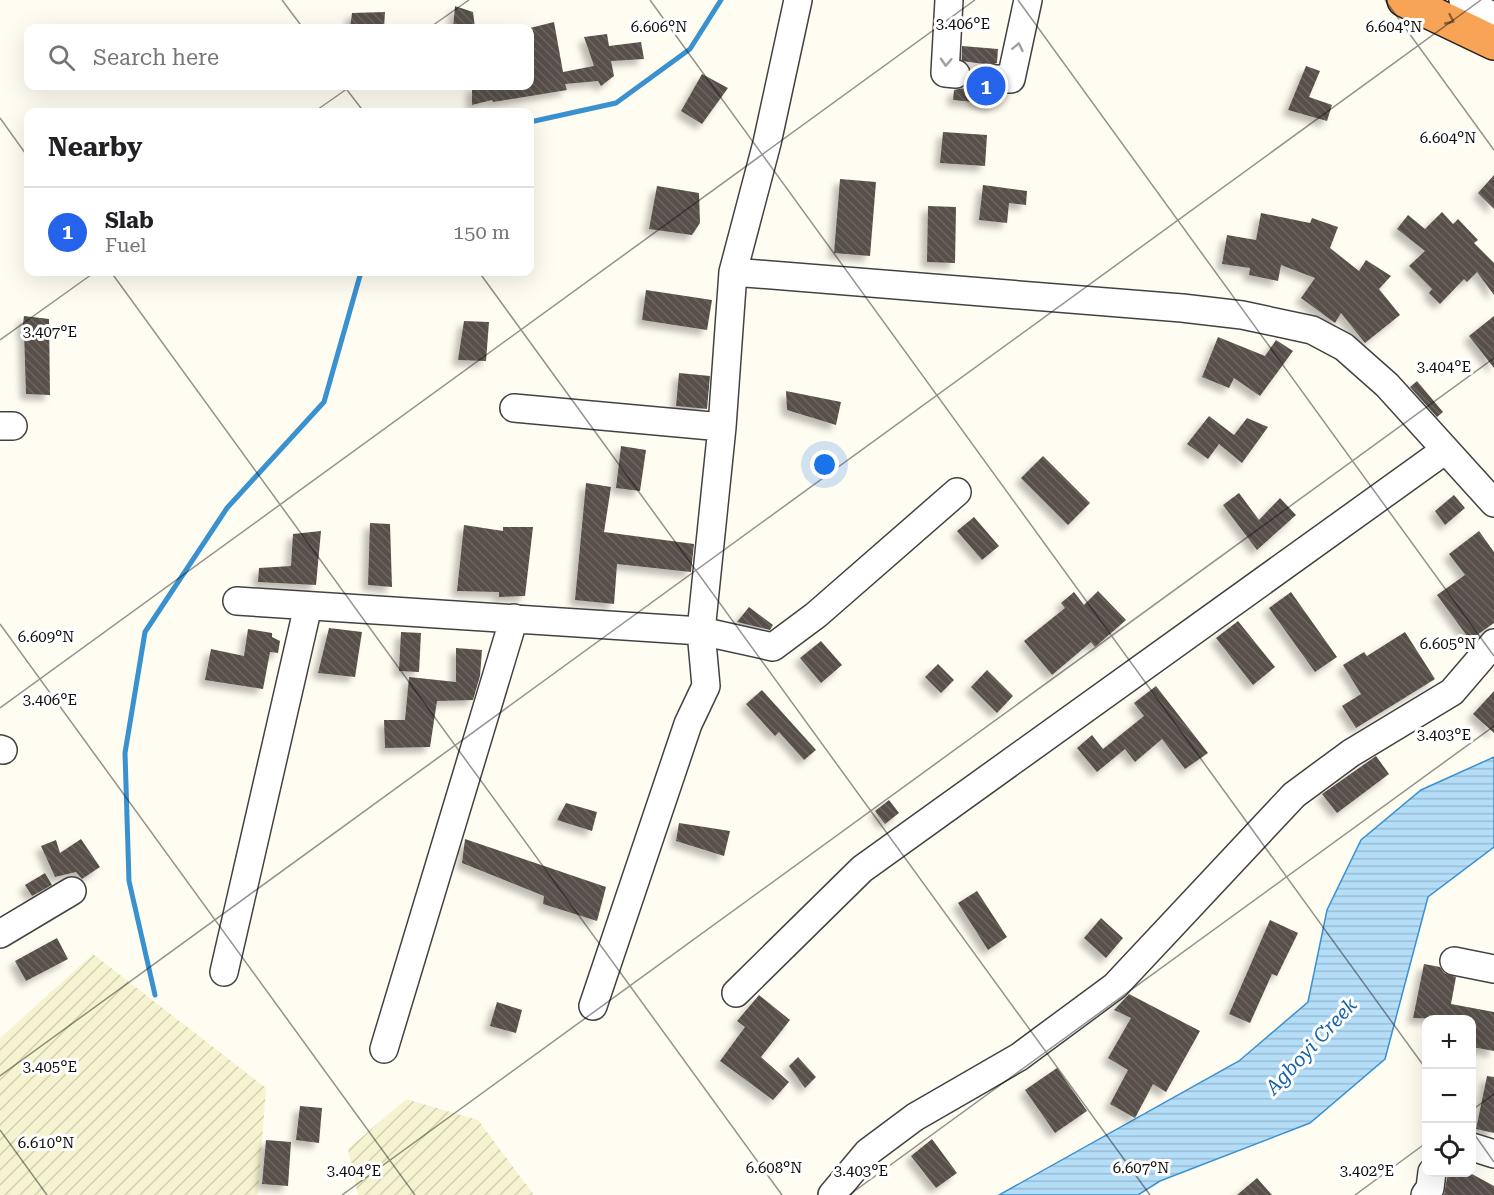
<!DOCTYPE html>
<html lang="en">
<head>
<meta charset="utf-8">
<style>
  body { margin:0; font-family:"Roboto Serif",serif; background:#f6f6f6; color:#202124 }
  .controls { position:absolute; right:18px; bottom:18px; display:grid; overflow:hidden; border-radius:12px; box-shadow:0 6px 24px #0002 }
  .controls button { width:54px; height:54px; display:grid; place-items:center; padding:0; border:0; border-bottom:2px solid #e0e0e0; background:#fff; color:#202124; font:30px sans-serif }
  .you { position:absolute; left:825px; top:465px; width:21px; height:21px; margin:-15px; border:4px solid #fff; border-radius:50%; background:#1a73e8; box-shadow:0 0 0 9px #1a73e833 }
  .badge { display:grid; place-items:center; width:39px; height:39px; border-radius:50%; background:#2563eb; color:#fff; font-size:20px; font-weight:700 }
  .pin { position:absolute; translate:-50% -50%; border:3px solid #fff; box-shadow:0 2px 6px #0006 }
  .list { margin:0; padding:0; list-style:none }
  h2 { display:flex; justify-content:space-between; align-items:center; height:78px; margin:0; padding:0 24px; font-size:26px }
  h2 small { font-size:20px; font-weight:400; color:#757577 }
  .list li { display:grid; grid-template-columns:39px 1fr auto; gap:18px; align-items:center; box-sizing:border-box; height:90px; padding:0 24px; border-top:2px solid #e0e0e0 }
  .list b { display:block; font-size:22px; white-space:nowrap }
  .list p { margin:0; font-size:20px; white-space:nowrap; color:#757577 }
  .list em { font-size:20px; font-style:normal; color:#757577 }
  .icon { flex:none; width:33px; height:33px; fill:none; stroke:currentColor; stroke-width:2; stroke-linecap:round; stroke-linejoin:round }
  .map { position:relative; flex:none; width:1494px; height:1195px; overflow:hidden }
  .search { position:absolute; background:#fff; box-shadow:0 6px 24px #0002; left:24px; top:24px; width:510px; height:66px; display:flex; align-items:center; gap:15px; box-sizing:border-box; padding:0 21px; border-radius:12px; color:#757577; font-size:22px }
  .panel { position:absolute; background:#fff; box-shadow:0 6px 24px #0002; left:24px; top:108px; width:510px; height:168px; border-radius:12px }
  .map>svg:first-child { display:block }
  .farmland { fill:url(#farmland-furrows) }
  .water { fill:url(#water-rules); stroke:#3a91d0; stroke-width:1.5 }
  .lines { fill:none; stroke-linecap:round; stroke-linejoin:round }
  .stream { stroke:#3a91d0; stroke-width:5 }
  .building { fill:url(#building-back-hatch); filter:url(#shadow) }
  .minor-tunnel { stroke:#dbd9cf; stroke-width:27; stroke-dasharray:27 14; stroke-linecap:butt }
  .minor-casing { stroke:#424242; stroke-width:30 }
  .highway-casing { stroke:#202020; stroke-width:36 }
  .minor { stroke:#fff; stroke-width:27 }
  .highway { stroke:#f7a457; stroke-width:33 }
  .oneway { stroke:#8f6137 }
  .oneway2 { stroke:#9f9f9f }
  .ticks { fill:none; stroke:#0f0f0f; stroke-width:1.5; stroke-opacity:0.45 }
  .labels { text-anchor:middle; dominant-baseline:central; stroke-width:6; stroke-linejoin:round; paint-order:stroke }
  .water-label { font-size:20px; font-style:italic; fill:#1462a5; stroke:#fff }
  .ticks-label { font-size:15px; text-anchor:middle; fill:#0f0f0f; stroke:#fff; stroke-width:6; stroke-linejoin:round; paint-order:stroke }
</style>
</head>
<body>
<div class="map">
<svg width="1494" height="1195" viewBox="0 0 1494 1195">
  <defs>
    <pattern id="farmland-furrows" width="10" height="10" patternUnits="userSpaceOnUse" patternTransform="scale(1.5)"><rect width="10" height="10" fill="#f6f4d0"/><path d="M-1 1l2-2M0 10L10 0M9 11l2-2" fill="none" stroke="#d2d0b1"/></pattern>
    <pattern id="water-rules" width="6" height="5" patternUnits="userSpaceOnUse" patternTransform="scale(1.5)"><rect width="6" height="5" fill="#b4ddf8"/><path d="M0 2.5h6" fill="none" stroke="#9abcd3"/></pattern>
    <pattern id="building-back-hatch" width="6" height="6" patternUnits="userSpaceOnUse" patternTransform="scale(1.5)"><rect width="6" height="6" fill="#58504b"/><path d="M-1 5l2 2M0 0l6 6M5-1l2 2" fill="none" stroke="#6b6561"/></pattern>
    <filter id="shadow"><feDropShadow dx="-5.5" dy="5.5" stdDeviation="3" flood-color="#0004"/></filter>
  </defs>
  <rect width="100%" height="100%" fill="#fffdf1"/>
  <!-- farmland -->
  <path class="farmland" d="M 93,954 L 266,1088 L 258,1195 L 0,1195 L 0,1038 Z
    M 406,1099 L 478,1120 L 534,1195 L 358,1195 L 348,1149 Z"/>
  <!-- water -->
  <path class="water" d="M 1494,757 L 1494,847 L 1428,897 L 1385,1059 L 1310,1123 L 1160,1181 L 1138,1195 L 999,1195 L 1239,1061 L 1308,1002 L 1327,910 L 1361,840 L 1421,790 Z"/>
  <g class="lines">
    <!-- stream -->
    <path class="stream" d="M 530,122 L 616,103 L 690,49 L 721,0
      M 155,995 L 129,881 L 125,753 L 145,632 L 227,508 L 324,402 L 361,272"/>
  </g>
  <!-- building -->
  <path class="building" d="M 455,6 L 473,12 L 475,28 L 453,28 Z
    M 385,12 L 384,28 L 350,28 L 352,13 Z
    M 554,22 L 563,72 L 594,66 L 584,37 L 607,34 L 609,46 L 641,42 L 644,59 L 611,61 L 614,76 L 601,86 L 598,81 L 565,84 L 567,90 L 493,102 L 492,100 L 472,105 L 472,86 L 530,86 L 530,28 Z
    M 962,46 L 998,49 L 997,63 L 988,66 L 980,78 L 983,87 L 994,94 L 993,104 L 953,100 L 954,90 L 963,88 L 972,76 L 970,67 L 962,60 Z
    M 1306,66 L 1320,71 L 1309,97 L 1332,105 L 1327,121 L 1288,110 Z
    M 702,74 L 728,88 L 702,124 L 681,111 Z
    M 943,132 L 987,135 L 985,166 L 940,163 Z
    M 1494,175 L 1494,209 L 1478,193 Z
    M 840,179 L 876,182 L 870,256 L 834,253 Z
    M 983,185 L 1027,191 L 1026,205 L 1009,203 L 1007,223 L 979,220 Z
    M 657,186 L 699,193 L 700,223 L 692,235 L 649,229 Z
    M 928,206 L 956,207 L 955,263 L 927,262 Z
    M 1442,212 L 1453,224 L 1458,219 L 1478,240 L 1474,243 L 1494,263 L 1494,295 L 1477,272 L 1467,282 L 1464,279 L 1440,304 L 1429,293 L 1432,289 L 1409,266 L 1425,251 L 1397,229 L 1408,215 L 1425,229 Z
    M 1261,213 L 1310,223 L 1312,218 L 1338,227 L 1330,248 L 1359,271 L 1366,260 L 1391,276 L 1379,289 L 1400,315 L 1365,343 L 1341,313 L 1335,323 L 1301,298 L 1315,278 L 1281,265 L 1278,281 L 1249,275 L 1250,268 L 1222,264 L 1227,235 L 1256,240 Z
    M 646,290 L 712,300 L 707,330 L 642,320 Z
    M 24,316 L 49,319 L 50,395 L 26,394 L 24,332 L 22,332 Z
    M 1494,316 L 1494,368 L 1469,336 Z
    M 464,321 L 489,322 L 486,361 L 458,360 Z
    M 1218,337 L 1265,356 L 1276,340 L 1293,351 L 1260,396 L 1234,378 L 1229,388 L 1202,377 Z
    M 679,373 L 710,376 L 707,409 L 676,406 Z
    M 1417,381 L 1443,412 L 1437,417 L 1410,387 Z
    M 786,391 L 841,402 L 836,425 L 787,410 Z
    M 1209,416 L 1234,435 L 1247,418 L 1268,427 L 1242,463 L 1219,444 L 1208,459 L 1187,444 Z
    M 621,446 L 646,450 L 640,491 L 616,488 Z
    M 1043,456 L 1090,503 L 1068,525 L 1021,478 Z
    M 586,483 L 611,487 L 604,532 L 694,544 L 691,572 L 617,564 L 614,604 L 575,600 Z
    M 1239,493 L 1259,520 L 1280,498 L 1296,515 L 1257,550 L 1223,505 Z
    M 1454,495 L 1465,508 L 1445,525 L 1435,511 Z
    M 974,517 L 999,546 L 982,560 L 957,531 Z
    M 370,523 L 390,524 L 392,587 L 368,585 Z
    M 464,525 L 503,531 L 503,527 L 533,527 L 525,596 L 499,597 L 499,592 L 457,591 Z
    M 321,531 L 316,585 L 258,582 L 259,568 L 291,566 L 293,534 Z
    M 1479,531 L 1494,552 L 1494,623 L 1470,640 L 1437,595 L 1465,575 L 1449,554 Z
    M 1098,591 L 1126,620 L 1095,647 L 1091,642 L 1052,675 L 1024,641 L 1065,608 L 1061,603 L 1074,592 L 1084,605 Z
    M 1291,592 L 1337,657 L 1315,672 L 1269,608 Z
    M 749,607 L 773,625 L 770,630 L 737,622 Z
    M 1238,621 L 1275,667 L 1253,685 L 1216,638 Z
    M 329,628 L 362,632 L 355,677 L 318,673 Z
    M 248,629 L 272,633 L 272,637 L 280,641 L 278,653 L 270,652 L 263,689 L 205,680 L 211,649 L 244,656 Z
    M 401,632 L 421,633 L 419,672 L 399,671 Z
    M 1405,632 L 1435,679 L 1356,728 L 1342,706 L 1361,694 L 1343,665 L 1364,652 L 1367,656 Z
    M 821,641 L 842,665 L 821,683 L 800,658 Z
    M 456,648 L 482,650 L 480,676 L 473,700 L 437,701 L 430,747 L 385,748 L 384,720 L 405,720 L 409,677 L 456,682 Z
    M 938,664 L 954,680 L 941,693 L 925,677 Z
    M 987,670 L 1013,696 L 997,713 L 971,687 Z
    M 1156,686 L 1208,753 L 1185,769 L 1162,739 L 1135,762 L 1125,749 L 1097,772 L 1077,748 L 1092,735 L 1103,749 L 1144,716 L 1134,703 Z
    M 762,690 L 816,750 L 804,760 L 779,732 L 775,736 L 746,704 Z
    M 1494,691 L 1494,733 L 1473,714 Z
    M 1376,756 L 1389,774 L 1337,813 L 1322,794 Z
    M 889,800 L 899,813 L 885,824 L 875,811 Z
    M 566,803 L 597,812 L 592,831 L 557,820 Z
    M 679,823 L 730,831 L 724,856 L 676,841 Z
    M 81,839 L 100,867 L 82,879 L 76,872 L 55,877 L 41,846 L 56,840 L 60,853 Z
    M 465,839 L 606,887 L 597,921 L 543,904 L 544,896 L 462,863 Z
    M 45,873 L 52,885 L 32,896 L 25,885 Z
    M 977,891 L 1007,937 L 988,950 L 958,903 Z
    M 1101,918 L 1123,938 L 1106,958 L 1084,938 Z
    M 1270,920 L 1298,933 L 1277,976 L 1272,974 L 1250,1023 L 1229,1014 Z
    M 57,938 L 68,959 L 26,981 L 15,961 Z
    M 1424,964 L 1440,967 L 1444,973 L 1456,977 L 1451,1004 L 1494,1012 L 1494,1051 L 1472,1047 L 1472,1020 L 1413,1018 Z
    M 1129,994 L 1200,1031 L 1166,1092 L 1153,1084 L 1135,1118 L 1110,1104 L 1128,1070 L 1108,1058 L 1131,1018 L 1114,1010 Z
    M 759,995 L 790,1020 L 761,1057 L 789,1082 L 773,1100 L 720,1061 L 745,1027 L 737,1021 Z
    M 497,1002 L 522,1010 L 516,1033 L 490,1026 Z
    M 798,1057 L 816,1077 L 805,1088 L 789,1066 Z
    M 1057,1068 L 1087,1111 L 1055,1133 L 1025,1090 Z
    M 1487,1076 L 1494,1077 L 1494,1133 L 1476,1129 Z
    M 300,1106 L 322,1108 L 319,1143 L 296,1140 Z
    M 932,1139 L 957,1173 L 936,1188 L 911,1156 Z
    M 266,1140 L 291,1142 L 288,1186 L 262,1184 Z
    M 1448,1173 L 1470,1173 L 1494,1186 L 1494,1195 L 1444,1195 Z
    M 1257,1178 L 1272,1195 L 1237,1195 Z"/>
  <g class="lines">
    <!-- minor-tunnel -->
    <path class="minor-tunnel" d="M 956,74 L 996,79"/>
    <defs>
      <path id="minor" d="M 949,0 L 945,73 L 956,74
        M 1463,0 L 1494,17
        M 996,79 L 1011,79 L 1028,0
        M 733,272 L 1182,308 L 1242,315 L 1312,330 L 1344,347 L 1387,385 L 1494,503
        M 514,408 L 722,427
        M 0,426 L 13,426
        M 237,601 L 701,631 L 773,647 L 816,615 L 957,492
        M 0,749 L 3,750
        M 0,934 L 72,891
        M 1454,961 L 1494,969
        M 224,972 L 308,606
        M 736,993 L 862,869 L 1444,451
        M 593,1006 L 688,724 L 706,686 L 701,631 L 722,427 L 733,272 L 767,143 L 798,0
        M 384,1049 L 514,618
        M 1472,1147 L 1494,1154
        M 832,1195 L 868,1152 L 915,1117 L 1019,1057 L 1115,986 L 1294,795 L 1351,753 L 1452,692 L 1494,643
        M 1425,1195 L 1430,1188 L 1432,1172"/>
      <path id="highway" d="M 1404,0 L 1494,43"/>
    </defs>
    <!-- minor casing -->
    <use href="#minor" class="minor-casing"/>
    <!-- highway casing -->
    <use href="#highway" class="highway-casing"/>
    <!-- minor -->
    <use href="#minor" class="minor"/>
    <!-- highway -->
    <use href="#highway" class="highway"/>
  </g>
  <!-- one-way arrows -->
  <defs><path id="oneway-chevron" d="M-2-3.5L2.5 0L-2 3.5" fill="none" stroke-width="1.6" stroke-linecap="round" stroke-linejoin="round" transform="scale(1.5)"/></defs>
  <use class="oneway" href="#oneway-chevron" transform="translate(1450 20) rotate(25)"/>
  <g class="oneway2">
    <use href="#oneway-chevron" transform="translate(1018 47) rotate(-78)"/>
    <use href="#oneway-chevron" transform="translate(946 62) rotate(93)"/>
  </g>
  <!-- ticks -->
  <path class="ticks" d="M 282,0 L 303,28M 650,0 L 1426,1069M 1018,0 L 1494,656M 1385,0 L 1494,150M 429,28 L 469,0M 344,86 L 364,112M 314,112 L 351,86M 0,118 L 28,157M 111,272 L 782,1195M 479,272 L 1150,1195M 0,340 L 95,272M 0,624 L 415,1195M 0,708 L 975,0M 0,1076 L 1481,0M 1472,1110 L 1494,1094M 0,1130 L 47,1195M 1472,1131 L 1494,1162M 342,1195 L 1494,358M 849,1195 L 1494,726M 1355,1195 L 1426,1143"/>
  <g class="labels">
    <!-- water labels -->
    <g class="water-label">
      <text transform="translate(1311 1046) rotate(-47)">Agboyi Creek</text>
    </g>
  </g>
  <g class="ticks-label">
    <text x="963" y="29">3.406°E</text>
    <text x="659" y="32">6.606°N</text>
    <text x="1394" y="32">6.604°N</text>
    <text x="1448" y="143">6.604°N</text>
    <text x="50" y="337">3.407°E</text>
    <text x="1444" y="372">3.404°E</text>
    <text x="46" y="642">6.609°N</text>
    <text x="1448" y="649">6.605°N</text>
    <text x="50" y="705">3.406°E</text>
    <text x="1444" y="740">3.403°E</text>
    <text x="50" y="1072">3.405°E</text>
    <text x="46" y="1148">6.610°N</text>
    <text x="774" y="1173">6.608°N</text>
    <text x="1141" y="1173">6.607°N</text>
    <text x="354" y="1176">3.404°E</text>
    <text x="861" y="1176">3.403°E</text>
    <text x="1367" y="1176">3.402°E</text>
  </g>
</svg>
<div class="controls">
<button>+</button>
<button>−</button>
<button><svg class="icon" aria-label="locate" viewBox="0 0 24 24"><circle cx="12" cy="12" r="6"/><path d="M12 2v4M12 18v4M2 12h4M18 12h4"/></svg></button>
</div>
<div class="you"></div>
<div class="pin badge" style="left:986px;top:86px">1</div>
<div class="search"><svg class="icon" aria-label="search" viewBox="0 0 24 24"><circle cx="10" cy="10" r="6"/><path d="M15 15l6 6"/></svg>Search here</div>
<section class="panel">
<h2>Nearby<small></small></h2>
<ul class="list">
<li><span class="badge">1</span><div><b>Slab</b><p>Fuel</p></div><em>150 m</em></li>
</ul>
</section>
</div>
</body>
</html>
